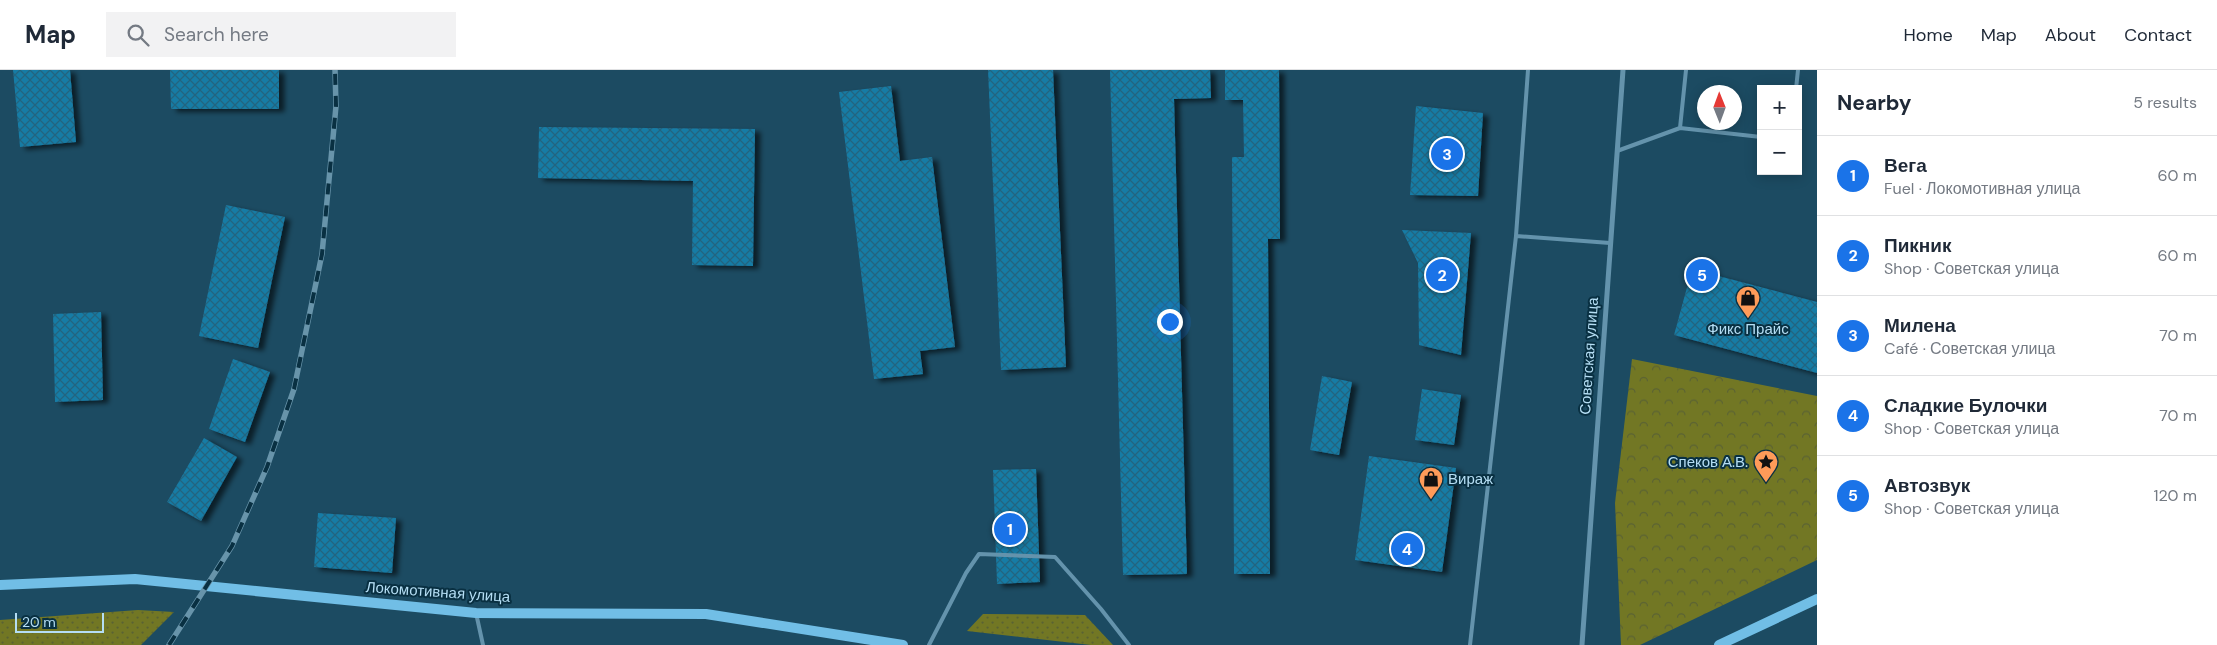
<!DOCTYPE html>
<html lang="en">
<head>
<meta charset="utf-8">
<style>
  body { margin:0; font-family:"DM Sans",sans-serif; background:#f2f2f3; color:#1f2937 }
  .controls { position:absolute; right:15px; top:15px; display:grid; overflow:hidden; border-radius:0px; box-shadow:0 2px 12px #0003 }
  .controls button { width:45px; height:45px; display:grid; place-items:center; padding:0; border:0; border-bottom:1px solid #e0e1e3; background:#fff; color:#1f2937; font:25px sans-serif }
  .compass { position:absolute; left:1697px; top:15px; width:45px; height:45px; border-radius:50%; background:#fff; box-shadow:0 2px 12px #0003; rotate:359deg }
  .scale { position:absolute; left:15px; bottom:12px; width:89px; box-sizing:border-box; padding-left:5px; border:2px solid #b5def4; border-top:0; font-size:14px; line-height:18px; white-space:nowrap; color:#b5def4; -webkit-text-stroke:4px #093042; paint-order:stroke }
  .you { position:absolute; left:1169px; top:251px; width:18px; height:18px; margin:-12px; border:4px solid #fff; border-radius:50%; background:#1a73e8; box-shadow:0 0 0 8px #1a73e833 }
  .badge { display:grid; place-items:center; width:32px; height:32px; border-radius:50%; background:#1a73e8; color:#fff; font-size:16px; font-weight:700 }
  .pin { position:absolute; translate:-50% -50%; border:2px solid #fff; box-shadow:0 1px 5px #0006 }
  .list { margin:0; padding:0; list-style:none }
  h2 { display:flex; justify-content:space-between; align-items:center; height:65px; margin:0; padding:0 20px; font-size:21px }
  h2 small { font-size:16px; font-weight:400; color:#747a83 }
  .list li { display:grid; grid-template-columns:32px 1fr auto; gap:15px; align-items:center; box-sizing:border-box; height:80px; padding:0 20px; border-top:1px solid #e0e1e3 }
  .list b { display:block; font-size:19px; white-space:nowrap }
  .list p { margin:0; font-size:16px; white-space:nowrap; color:#747a83 }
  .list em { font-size:16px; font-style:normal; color:#747a83 }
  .icon { flex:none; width:28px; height:28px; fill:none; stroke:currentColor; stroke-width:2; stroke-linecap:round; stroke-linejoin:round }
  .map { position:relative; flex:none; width:1817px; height:575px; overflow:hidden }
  header { display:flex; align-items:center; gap:30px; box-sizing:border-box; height:70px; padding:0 25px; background:#fff; border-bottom:1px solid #e0e1e3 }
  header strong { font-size:24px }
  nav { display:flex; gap:28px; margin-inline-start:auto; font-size:18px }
  .search { width:350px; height:45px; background:#f2f2f3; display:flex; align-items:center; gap:12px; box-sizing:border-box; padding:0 18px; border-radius:0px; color:#747a83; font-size:19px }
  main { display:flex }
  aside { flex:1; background:#fff }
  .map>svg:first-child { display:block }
  .grass { fill:url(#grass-dots) }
  .forest { fill:url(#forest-crowns) }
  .building { fill:url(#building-cross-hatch); filter:url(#shadow) }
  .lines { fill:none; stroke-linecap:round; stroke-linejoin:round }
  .lane { stroke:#6493ac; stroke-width:4 }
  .street { stroke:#6493ac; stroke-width:5 }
  .secondary { stroke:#71bee6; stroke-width:10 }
  .rail-casing { stroke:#6894aa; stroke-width:5.5 }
  .rail { stroke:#093042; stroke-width:4; stroke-dasharray:11; stroke-linecap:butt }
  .labels { text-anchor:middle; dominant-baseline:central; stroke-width:4; stroke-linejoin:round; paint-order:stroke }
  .poi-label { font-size:15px; fill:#b5def4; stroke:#093042 }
  .street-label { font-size:15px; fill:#b5def4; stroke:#093042 }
</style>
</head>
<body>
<header>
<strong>Map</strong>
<div class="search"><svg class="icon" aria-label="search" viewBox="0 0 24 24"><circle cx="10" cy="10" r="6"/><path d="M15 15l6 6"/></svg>Search here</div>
<nav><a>Home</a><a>Map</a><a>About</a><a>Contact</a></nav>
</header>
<main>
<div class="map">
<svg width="1817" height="575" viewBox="0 0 1817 575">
  <defs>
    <pattern id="grass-dots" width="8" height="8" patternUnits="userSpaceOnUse" patternTransform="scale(1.25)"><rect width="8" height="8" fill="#727724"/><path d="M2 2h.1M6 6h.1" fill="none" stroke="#5a6233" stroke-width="1.8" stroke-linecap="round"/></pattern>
    <pattern id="forest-crowns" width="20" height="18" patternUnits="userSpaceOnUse" patternTransform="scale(1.25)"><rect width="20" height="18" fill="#727724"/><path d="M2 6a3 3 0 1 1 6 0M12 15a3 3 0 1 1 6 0" fill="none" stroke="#5a6233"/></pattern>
    <pattern id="building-cross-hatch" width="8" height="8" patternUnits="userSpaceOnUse" patternTransform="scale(1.25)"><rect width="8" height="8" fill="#187ba5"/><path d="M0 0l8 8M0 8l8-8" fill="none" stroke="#246580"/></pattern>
    <filter id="shadow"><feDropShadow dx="5.5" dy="3" stdDeviation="2.5" flood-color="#0009"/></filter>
  </defs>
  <rect width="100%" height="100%" fill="#1c4b62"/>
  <!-- grass -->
  <path class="grass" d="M 138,540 L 174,542 L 141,575 L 0,575 L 0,550 Z
    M 983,544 L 1085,545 L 1113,575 L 1091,575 L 967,561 Z"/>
  <!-- forest -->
  <path class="forest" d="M 1632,289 L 1817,326 L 1817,490 L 1640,575 L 1621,575 L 1615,433 Z"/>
  <!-- building -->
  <path class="building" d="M 13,0 L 70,0 L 76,72 L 20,77 Z
    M 170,0 L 279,0 L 279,39 L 171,39 Z
    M 988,0 L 1053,0 L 1066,297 L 1001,300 Z
    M 1110,0 L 1210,0 L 1211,28 L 1174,29 L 1187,504 L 1123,505 Z
    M 1225,0 L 1279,0 L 1280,169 L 1268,169 L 1270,504 L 1234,504 L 1232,87 L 1244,87 L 1243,30 L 1225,30 Z
    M 891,16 L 900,91 L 932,87 L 955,277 L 920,281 L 923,304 L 874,309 L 839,22 Z
    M 1416,36 L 1483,43 L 1478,126 L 1410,125 Z
    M 539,57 L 755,59 L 753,196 L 692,195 L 693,111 L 538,108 Z
    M 226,135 L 285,147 L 258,278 L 199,266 Z
    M 1402,160 L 1471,163 L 1461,285 L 1419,275 L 1418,193 Z
    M 1692,199 L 1817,232 L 1817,303 L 1674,265 Z
    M 101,242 L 103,330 L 55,332 L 53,244 Z
    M 233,289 L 270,302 L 245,372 L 209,359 Z
    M 1322,306 L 1352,312 L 1339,385 L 1310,380 Z
    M 1422,319 L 1461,325 L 1454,375 L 1415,370 Z
    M 204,368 L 237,387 L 201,451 L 167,432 Z
    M 1369,386 L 1456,398 L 1442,502 L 1355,490 Z
    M 1036,399 L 1040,512 L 997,514 L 993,400 Z
    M 318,443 L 396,448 L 392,503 L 314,497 Z"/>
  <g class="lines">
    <!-- lane -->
    <path class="lane" d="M 1796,19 L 1798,0
      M 1680,58 L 1761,67
      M 1617,81 L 1680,58 L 1686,0
      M 1516,166 L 1528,0
      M 476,543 L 483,575
      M 929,575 L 966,503 L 979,484 L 1055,487 L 1101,539 L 1129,575
      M 1470,575 L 1516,166 L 1610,173"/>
    <!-- street -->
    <path class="street" d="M 1582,575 L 1623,0"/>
    <!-- secondary -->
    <path class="secondary" d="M 0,515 L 135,509 L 476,543 L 706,544 L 903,575
      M 1719,575 L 1817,529"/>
    <defs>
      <path id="rail" d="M 169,575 L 232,476 L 267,397 L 294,319 L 322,184 L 336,36 L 335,0"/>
    </defs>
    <!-- rail casing -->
    <use href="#rail" class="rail-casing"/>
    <!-- rail -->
    <use href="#rail" class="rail"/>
  </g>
  <!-- icons -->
  <defs>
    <symbol id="shop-pin" viewBox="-11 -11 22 30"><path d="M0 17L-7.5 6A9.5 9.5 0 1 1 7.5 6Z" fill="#fe9b59" stroke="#093042"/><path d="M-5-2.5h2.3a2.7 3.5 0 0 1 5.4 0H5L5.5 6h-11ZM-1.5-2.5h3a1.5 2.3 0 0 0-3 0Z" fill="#111"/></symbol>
    <symbol id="sight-pin" viewBox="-11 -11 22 30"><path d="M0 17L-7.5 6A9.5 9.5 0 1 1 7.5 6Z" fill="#fe9b59" stroke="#093042"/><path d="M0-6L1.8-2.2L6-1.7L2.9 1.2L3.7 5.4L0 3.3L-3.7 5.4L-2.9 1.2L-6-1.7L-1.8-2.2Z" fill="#111"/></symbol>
  </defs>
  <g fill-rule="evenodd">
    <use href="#shop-pin" x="1734" y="214" width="28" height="38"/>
    <use href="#sight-pin" x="1752" y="378" width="28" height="38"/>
    <use href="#shop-pin" x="1417" y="395" width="28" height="38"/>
  </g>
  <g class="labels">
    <!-- poi labels -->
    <g class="poi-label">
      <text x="1748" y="259">Фикс Прайс</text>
      <text x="1748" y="392" text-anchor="end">Спеков А.В.</text>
      <text x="1448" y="409" text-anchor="start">Вираж</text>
    </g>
    <!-- street labels -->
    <g class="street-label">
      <text transform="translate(1589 286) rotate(-86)">Советская улица</text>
      <text transform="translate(438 522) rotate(4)">Локомотивная улица</text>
    </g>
  </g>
</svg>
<div class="controls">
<button>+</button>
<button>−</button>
</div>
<svg class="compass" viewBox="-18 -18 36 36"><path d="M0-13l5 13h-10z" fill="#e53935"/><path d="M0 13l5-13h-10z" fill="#747a83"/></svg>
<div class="scale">20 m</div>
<div class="you"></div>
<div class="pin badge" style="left:1010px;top:459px">1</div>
<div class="pin badge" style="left:1442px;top:205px">2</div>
<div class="pin badge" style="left:1447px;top:84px">3</div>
<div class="pin badge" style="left:1407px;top:479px">4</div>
<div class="pin badge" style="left:1702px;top:205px">5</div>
</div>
<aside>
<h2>Nearby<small>5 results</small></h2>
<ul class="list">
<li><span class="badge">1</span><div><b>Вега</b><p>Fuel · Локомотивная улица</p></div><em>60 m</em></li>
<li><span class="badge">2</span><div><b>Пикник</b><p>Shop · Советская улица</p></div><em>60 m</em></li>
<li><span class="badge">3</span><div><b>Милена</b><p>Café · Советская улица</p></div><em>70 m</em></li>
<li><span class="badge">4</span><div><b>Сладкие Булочки</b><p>Shop · Советская улица</p></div><em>70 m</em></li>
<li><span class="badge">5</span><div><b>Автозвук</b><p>Shop · Советская улица</p></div><em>120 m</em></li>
</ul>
</aside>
</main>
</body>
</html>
